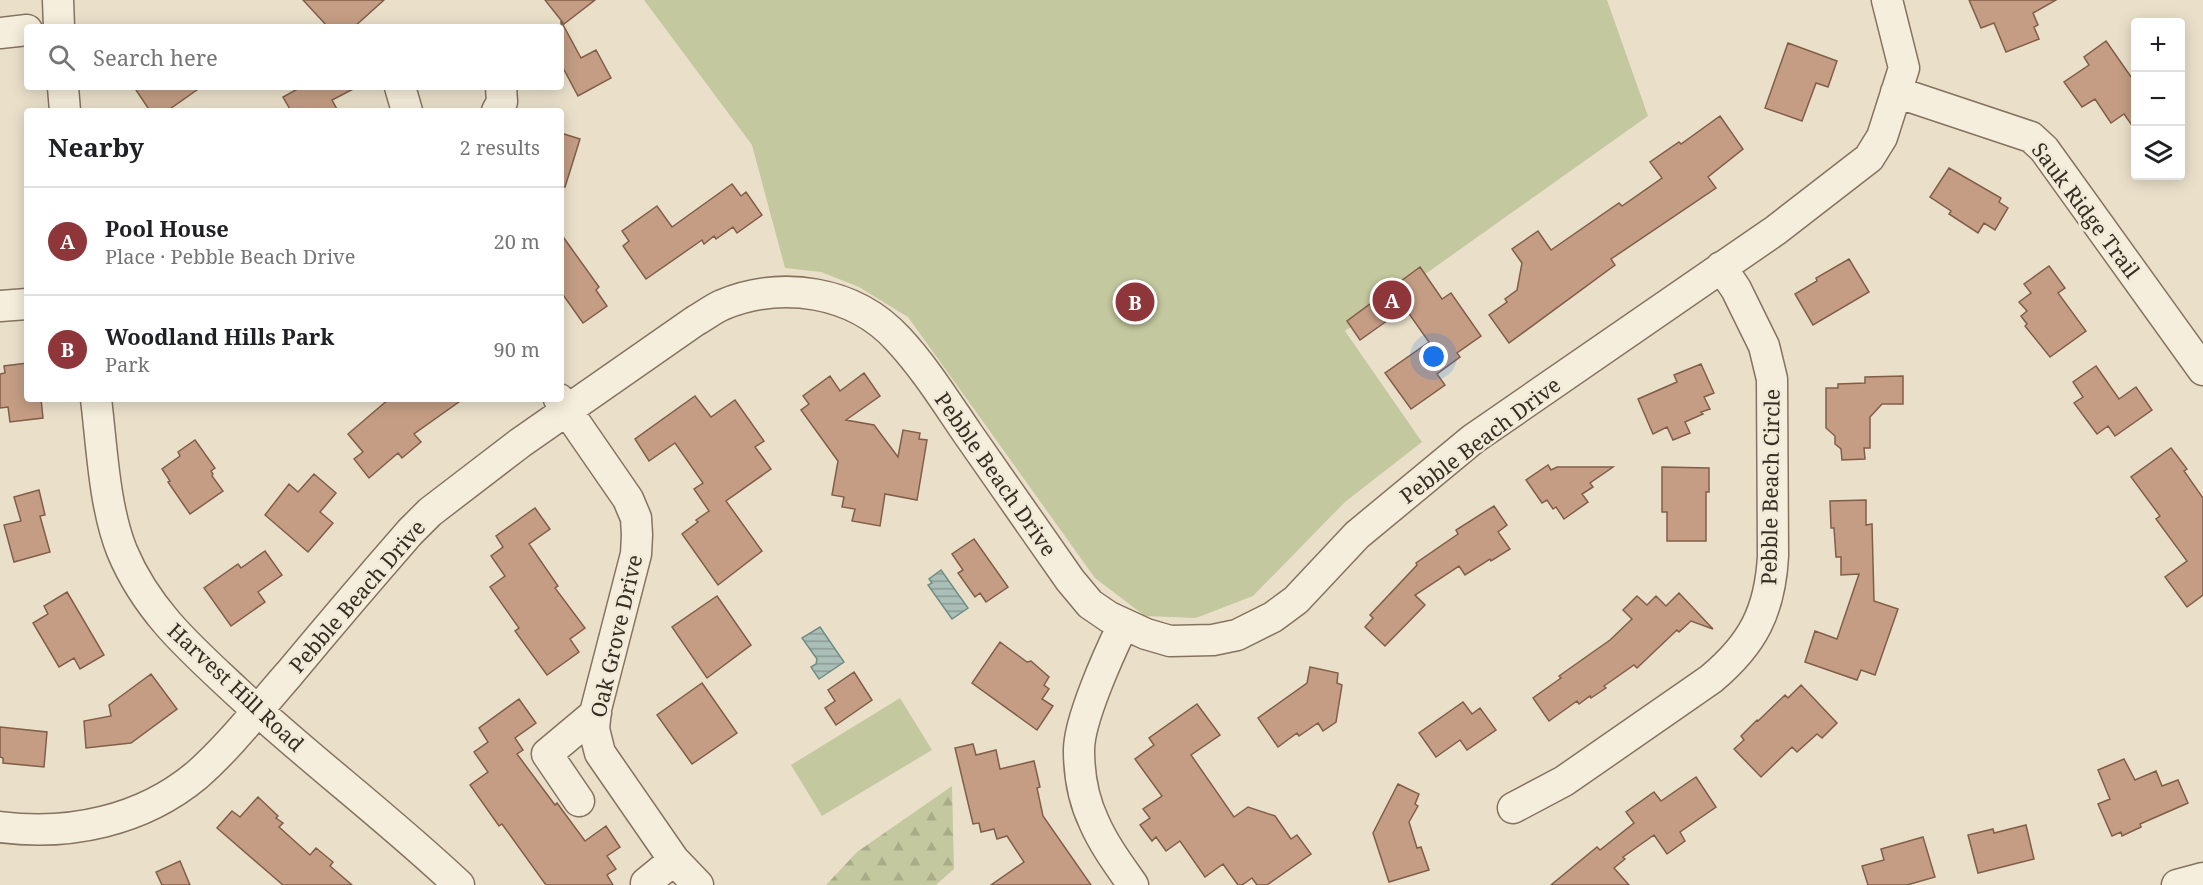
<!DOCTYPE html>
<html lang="en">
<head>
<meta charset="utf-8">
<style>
  body { margin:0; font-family:"Noto Serif",serif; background:#f6f6f6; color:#202124 }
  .controls { position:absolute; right:18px; top:18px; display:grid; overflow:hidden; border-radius:6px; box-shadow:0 3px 15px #0003 }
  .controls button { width:54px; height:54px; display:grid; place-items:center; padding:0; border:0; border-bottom:2px solid #e0e0e0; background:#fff; color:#202124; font:30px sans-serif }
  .you { position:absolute; left:1434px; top:357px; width:21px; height:21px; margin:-15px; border:4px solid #fff; border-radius:50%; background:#1a73e8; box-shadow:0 0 0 9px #1a73e833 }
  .badge { display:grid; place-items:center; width:39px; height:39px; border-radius:50%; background:#8e3639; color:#fff; font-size:20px; font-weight:700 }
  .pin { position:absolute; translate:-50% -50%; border:3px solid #fff; box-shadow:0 2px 6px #0006 }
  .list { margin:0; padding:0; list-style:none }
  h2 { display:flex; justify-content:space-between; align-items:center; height:78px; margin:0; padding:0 24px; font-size:26px }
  h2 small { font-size:20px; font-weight:400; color:#757577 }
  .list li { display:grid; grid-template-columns:39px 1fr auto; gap:18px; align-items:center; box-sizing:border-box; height:108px; padding:0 24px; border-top:2px solid #e0e0e0 }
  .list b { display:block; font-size:22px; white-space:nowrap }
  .list p { margin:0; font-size:20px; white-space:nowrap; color:#757577 }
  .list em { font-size:20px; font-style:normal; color:#757577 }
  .icon { flex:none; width:33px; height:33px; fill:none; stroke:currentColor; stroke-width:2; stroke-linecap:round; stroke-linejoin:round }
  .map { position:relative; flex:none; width:2203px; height:885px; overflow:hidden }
  .search { position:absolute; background:#fff; box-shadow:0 3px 15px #0003; left:24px; top:24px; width:540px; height:66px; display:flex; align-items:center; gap:15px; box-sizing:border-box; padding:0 21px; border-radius:6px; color:#757577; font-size:22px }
  .panel { position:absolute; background:#fff; box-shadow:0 3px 15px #0003; left:24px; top:108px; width:540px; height:294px; border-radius:6px }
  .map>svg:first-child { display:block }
  .forest { fill:url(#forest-firs) }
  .green { fill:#c4c89e }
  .water { fill:url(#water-rules); stroke:#718d85; stroke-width:1.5 }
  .building { fill:#c49d84; stroke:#825e48; stroke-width:1.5 }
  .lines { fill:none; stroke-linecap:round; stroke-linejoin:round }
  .minor-casing { stroke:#857360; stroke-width:33 }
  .minor { stroke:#f6eedc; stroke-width:30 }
  .labels { text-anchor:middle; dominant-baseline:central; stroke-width:5; stroke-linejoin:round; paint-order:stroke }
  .street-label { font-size:21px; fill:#372c22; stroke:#f2ead9 }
</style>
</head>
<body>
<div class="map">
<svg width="2203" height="885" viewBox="0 0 2203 885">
  <defs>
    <pattern id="forest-firs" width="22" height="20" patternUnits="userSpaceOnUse" patternTransform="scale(1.5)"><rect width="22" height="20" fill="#c4c89e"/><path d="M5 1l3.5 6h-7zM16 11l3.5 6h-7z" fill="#a9ac88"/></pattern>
    <pattern id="water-rules" width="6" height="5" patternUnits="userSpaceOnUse" patternTransform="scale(1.5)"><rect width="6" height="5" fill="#aabfb8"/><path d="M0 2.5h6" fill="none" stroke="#8b9b95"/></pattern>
  </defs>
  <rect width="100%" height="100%" fill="#eae0ca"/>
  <!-- forest -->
  <path class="forest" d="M 952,786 L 954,869 L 936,885 L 826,885 L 857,852 Z"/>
  <!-- green -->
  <path class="green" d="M 644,0 L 1607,0 L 1648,116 L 1345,331 L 1422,442 L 1345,502 L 1253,596 L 1196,618 L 1145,616 L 1095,578 L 908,317 L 859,287 L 821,272 L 785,268 L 752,145 Z
    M 900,698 L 932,750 L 822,816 L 791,765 Z"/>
  <!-- water -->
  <path class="water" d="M 941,570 L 968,608 L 952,619 L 928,585 L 932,583 L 929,579 Z
    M 820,627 L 844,662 L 819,679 L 811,667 L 816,664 L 817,659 L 802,638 Z"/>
  <!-- building -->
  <path class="building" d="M 303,0 L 384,0 L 354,27 L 328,27 Z
    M 545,0 L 595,0 L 564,24 Z
    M 1969,0 L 2056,0 L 2033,13 L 2038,25 L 2034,27 L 2039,39 L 2006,52 L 1994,23 L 1981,28 Z
    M 561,21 L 581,58 L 596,50 L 611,78 L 578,96 L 561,64 Z
    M 2106,41 L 2136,84 L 2136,131 L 2124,114 L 2111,123 L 2095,99 L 2082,107 L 2064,82 L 2089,65 L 2084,57 Z
    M 1788,43 L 1837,61 L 1828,87 L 1816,83 L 1802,121 L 1765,108 Z
    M 134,87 L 201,87 L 167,111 L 150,111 Z
    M 301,87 L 357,87 L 332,100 L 338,111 L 291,111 L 283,97 Z
    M 1720,116 L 1743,149 L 1708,177 L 1716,188 L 1611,259 L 1615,265 L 1509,343 L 1489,315 L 1507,302 L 1505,299 L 1517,290 L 1522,263 L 1512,249 L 1538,231 L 1551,250 L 1619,203 L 1622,206 L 1662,178 L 1650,162 L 1679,142 L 1681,144 Z
    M 561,133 L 580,139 L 565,187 L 561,187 Z
    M 1949,168 L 2001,198 L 1999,202 L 2008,208 L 1995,230 L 1984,223 L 1978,233 L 1949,214 L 1951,211 L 1930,197 Z
    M 732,184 L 741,196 L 746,192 L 762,215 L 737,233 L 733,227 L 716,239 L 714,236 L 704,244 L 702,240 L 646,279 L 623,246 L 629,241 L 622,231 L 657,206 L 672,227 Z
    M 561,234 L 599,287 L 596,290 L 607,306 L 583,323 L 561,292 Z
    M 1849,259 L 1869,292 L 1813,325 L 1795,294 L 1817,281 L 1816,278 Z
    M 2049,266 L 2065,288 L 2058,293 L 2086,331 L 2050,357 L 2025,326 L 2027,324 L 2021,316 L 2027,311 L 2019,302 L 2031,293 L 2024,284 Z
    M 1420,267 L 1442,299 L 1451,293 L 1481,336 L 1457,353 L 1460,357 L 1437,374 L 1445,385 L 1411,409 L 1385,373 L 1429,342 L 1405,308 L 1360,340 L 1347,321 Z
    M 27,363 L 27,399 L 41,399 L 43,418 L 10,422 L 8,407 L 0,408 L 0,374 L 5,373 L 4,366 Z
    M 1701,364 L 1714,393 L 1704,397 L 1710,409 L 1701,412 L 1703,414 L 1685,422 L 1690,433 L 1673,440 L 1667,427 L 1653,434 L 1638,399 L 1677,382 L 1674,375 Z
    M 2096,366 L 2119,399 L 2136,387 L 2152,410 L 2115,436 L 2108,426 L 2097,434 L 2074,403 L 2083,397 L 2073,382 Z
    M 864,373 L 880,396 L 846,420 L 874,425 L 898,457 L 903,430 L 920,433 L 919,439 L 927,440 L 917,500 L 885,494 L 880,526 L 852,521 L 855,509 L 842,507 L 844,497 L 832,495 L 838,461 L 801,410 L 809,404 L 803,396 L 830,376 L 840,391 Z
    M 1903,376 L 1903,404 L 1882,404 L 1870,417 L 1870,448 L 1864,448 L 1865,459 L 1842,460 L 1841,449 L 1835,444 L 1835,436 L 1826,428 L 1826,388 L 1838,388 L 1838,384 L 1865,383 L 1865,377 Z
    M 695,396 L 711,417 L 735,400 L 764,441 L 755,447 L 771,469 L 726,501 L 762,551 L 718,585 L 682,534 L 698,522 L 696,520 L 709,511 L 694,489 L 703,483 L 675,443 L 649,461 L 635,439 Z
    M 389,399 L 463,399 L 414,434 L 421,442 L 402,458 L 398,453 L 369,478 L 354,459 L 363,452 L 348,434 Z
    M 195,440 L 215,468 L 211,471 L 213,474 L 212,476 L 223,491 L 190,514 L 168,482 L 170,481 L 162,469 L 180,456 L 178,452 Z
    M 2171,448 L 2187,469 L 2184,471 L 2203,498 L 2203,595 L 2187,607 L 2165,577 L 2187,561 L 2156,519 L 2160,516 L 2131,477 Z
    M 1548,465 L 1551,470 L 1557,467 L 1613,467 L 1590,483 L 1593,487 L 1582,494 L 1588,502 L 1564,519 L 1556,507 L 1553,509 L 1547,500 L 1542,503 L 1526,480 Z
    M 1662,467 L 1709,468 L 1709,492 L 1706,492 L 1706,541 L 1667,541 L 1667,512 L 1662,512 Z
    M 314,474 L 336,493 L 320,512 L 333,523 L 308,552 L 265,515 L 289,484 L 298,492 Z
    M 39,490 L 45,515 L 40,516 L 50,552 L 14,562 L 4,525 L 21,521 L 14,497 Z
    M 1866,500 L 1866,525 L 1872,524 L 1874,601 L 1898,609 L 1875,675 L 1861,670 L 1857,680 L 1805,662 L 1815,631 L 1837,639 L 1859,574 L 1841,575 L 1841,557 L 1836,557 L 1834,528 L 1831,528 L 1830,501 Z
    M 1494,506 L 1507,525 L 1498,532 L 1510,549 L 1491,561 L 1490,559 L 1465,575 L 1459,566 L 1415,595 L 1425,605 L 1385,646 L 1365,627 L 1373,618 L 1370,615 L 1417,565 L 1416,563 L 1458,534 L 1456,530 Z
    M 535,508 L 550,529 L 529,544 L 558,586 L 555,588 L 585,628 L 570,639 L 579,652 L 547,675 L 515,631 L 519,628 L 490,587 L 505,576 L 491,556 L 503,547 L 496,536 Z
    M 974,539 L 1008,587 L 986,602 L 980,593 L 975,597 L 958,573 L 963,570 L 952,554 Z
    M 265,551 L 282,575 L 258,592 L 265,602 L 231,626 L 204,588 L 238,564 L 241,568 Z
    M 67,592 L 104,655 L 80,669 L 74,658 L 59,667 L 33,623 L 48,614 L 44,606 Z
    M 1679,593 L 1713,629 L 1691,621 L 1679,632 L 1677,630 L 1637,668 L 1634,665 L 1604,686 L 1606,688 L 1591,698 L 1590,696 L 1579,704 L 1577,701 L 1549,721 L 1533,698 L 1561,678 L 1559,676 L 1610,640 L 1632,619 L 1623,610 L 1637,596 L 1647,605 L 1656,596 L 1666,606 Z
    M 717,596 L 751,645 L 707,678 L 672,627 Z
    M 1000,642 L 1027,662 L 1031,661 L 1049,677 L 1044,685 L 1049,689 L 1042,699 L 1053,706 L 1037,730 L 972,683 Z
    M 1310,667 L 1338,673 L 1337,683 L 1342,685 L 1336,722 L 1323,731 L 1318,723 L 1299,736 L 1297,733 L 1278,747 L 1258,718 L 1307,683 Z
    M 854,672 L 872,700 L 836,725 L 825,708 L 835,701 L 828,690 Z
    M 151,674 L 177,709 L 131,743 L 86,748 L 84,721 L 111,716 L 109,705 Z
    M 702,683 L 737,733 L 692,764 L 657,715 Z
    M 1801,685 L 1837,723 L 1822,738 L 1817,734 L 1797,752 L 1792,747 L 1761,777 L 1734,749 L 1744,740 L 1741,736 L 1757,720 L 1758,721 L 1785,695 L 1788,698 Z
    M 519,699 L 536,723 L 515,738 L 523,750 L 517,754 L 555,805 L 557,803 L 585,841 L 606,826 L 620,847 L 607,856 L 616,869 L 607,875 L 613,885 L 546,885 L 502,824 L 499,826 L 470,785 L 488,772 L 474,752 L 488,742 L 479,728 Z
    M 1463,702 L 1472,714 L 1480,708 L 1496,730 L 1467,750 L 1460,740 L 1436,757 L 1419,733 Z
    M 1197,704 L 1220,735 L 1191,755 L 1234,817 L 1248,807 L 1275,816 L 1291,839 L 1297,835 L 1311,854 L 1267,885 L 1257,885 L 1252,878 L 1242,885 L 1238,885 L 1223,864 L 1205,877 L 1180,841 L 1166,851 L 1156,837 L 1152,841 L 1140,825 L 1150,818 L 1143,809 L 1162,796 L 1135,759 L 1154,745 L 1149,738 Z
    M 0,727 L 47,732 L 44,767 L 3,763 L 3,758 L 0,757 Z
    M 973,744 L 976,755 L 996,750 L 1000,769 L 1034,761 L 1040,787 L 1037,788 L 1043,816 L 1091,885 L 991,885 L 1024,862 L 1007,836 L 997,839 L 994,829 L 981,832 L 979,823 L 973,824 L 955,748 Z
    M 2124,759 L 2135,780 L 2156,771 L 2162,786 L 2178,780 L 2188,803 L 2140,824 L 2141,827 L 2122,836 L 2121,832 L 2112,836 L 2098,804 L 2110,799 L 2098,770 Z
    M 1696,777 L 1716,807 L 1680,832 L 1685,841 L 1667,854 L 1654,835 L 1623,857 L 1625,859 L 1614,868 L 1629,885 L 1551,885 L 1597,847 L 1600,850 L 1634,823 L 1626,812 L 1654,792 L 1661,801 Z
    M 1398,784 L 1419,794 L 1415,804 L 1418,806 L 1409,822 L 1417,848 L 1421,847 L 1429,870 L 1389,882 L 1373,833 Z
    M 258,797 L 278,816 L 276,818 L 283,823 L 279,827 L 310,855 L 316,848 L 333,862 L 330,866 L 352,885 L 283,885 L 217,828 L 232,811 L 240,817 Z
    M 2026,825 L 2034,859 L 1978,873 L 1968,835 L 1993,829 L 1994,833 Z
    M 1923,837 L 1935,877 L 1907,885 L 1868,885 L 1862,866 L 1884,860 L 1881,849 Z
    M 180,861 L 190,885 L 162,885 L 156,872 Z"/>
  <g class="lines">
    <defs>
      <path id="minor" d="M 58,0 L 59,27
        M 0,33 L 27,30
        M 63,87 L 65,111
        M 400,87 L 407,111
        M 1896,92 L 2031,137 L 2044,149 L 2203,370
        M 497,111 L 502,102 L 501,87
        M 0,306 L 27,304
        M 96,399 C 102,447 104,506 122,551 C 147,611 190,648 236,691 C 308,758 387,817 459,885
        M 559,399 L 628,499 L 636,518 L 637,535 L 636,554 L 596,709 L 594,729 L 600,753 L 674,860 L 698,885
        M 1123,625 C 1109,654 1079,720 1079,750 C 1079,774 1084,801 1094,822 C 1104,845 1119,865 1133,885
        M 579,801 L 547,754 L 596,713
        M 1513,808 L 1564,781 L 1711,679 C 1753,644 1770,611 1773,556 L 1772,379 L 1764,346 L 1736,289 L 1721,267
        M 0,827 C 69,836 142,821 197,775 C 231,745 259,708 289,674 C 329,626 369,579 410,532 L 430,512 L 520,443 L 695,321 C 704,316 713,309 722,305 C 782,280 854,291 898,339 C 925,368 946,402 968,434 C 1002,483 1036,531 1070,580 L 1090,604 L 1109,617 L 1146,634 L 1170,641 L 1213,640 L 1237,635 L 1273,617 L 1296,600 L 1357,535 L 1473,439 L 1776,230 L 1869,158 L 1882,137 L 1904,68 L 1887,0
        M 648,885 L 646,883 L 674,860
        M 2177,885 L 2203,878"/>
    </defs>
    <!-- minor casing -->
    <use href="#minor" class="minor-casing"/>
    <!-- minor -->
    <use href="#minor" class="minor"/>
  </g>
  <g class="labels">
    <!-- street labels -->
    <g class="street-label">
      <text transform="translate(2086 210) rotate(53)">Sauk Ridge Trail</text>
      <text transform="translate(1480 440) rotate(-37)">Pebble Beach Drive</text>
      <text transform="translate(996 474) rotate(55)">Pebble Beach Drive</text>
      <text transform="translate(1770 487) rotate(-89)">Pebble Beach Circle</text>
      <text transform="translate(357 596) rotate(-49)">Pebble Beach Drive</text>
      <text transform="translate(616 636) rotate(-77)">Oak Grove Drive</text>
      <text transform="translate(236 687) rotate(43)">Harvest Hill Road</text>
    </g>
  </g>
</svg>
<div class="controls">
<button>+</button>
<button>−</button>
<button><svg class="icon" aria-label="layers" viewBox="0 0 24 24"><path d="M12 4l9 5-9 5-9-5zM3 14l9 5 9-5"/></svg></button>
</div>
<div class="you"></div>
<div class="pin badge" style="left:1392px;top:300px">A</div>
<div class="pin badge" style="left:1135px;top:302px">B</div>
<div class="search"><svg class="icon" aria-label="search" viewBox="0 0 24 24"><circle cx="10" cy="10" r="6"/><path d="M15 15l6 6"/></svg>Search here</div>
<section class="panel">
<h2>Nearby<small>2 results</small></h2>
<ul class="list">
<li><span class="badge">A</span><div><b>Pool House</b><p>Place · Pebble Beach Drive</p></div><em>20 m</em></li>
<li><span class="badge">B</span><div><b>Woodland Hills Park</b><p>Park</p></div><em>90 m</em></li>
</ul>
</section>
</div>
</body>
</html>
